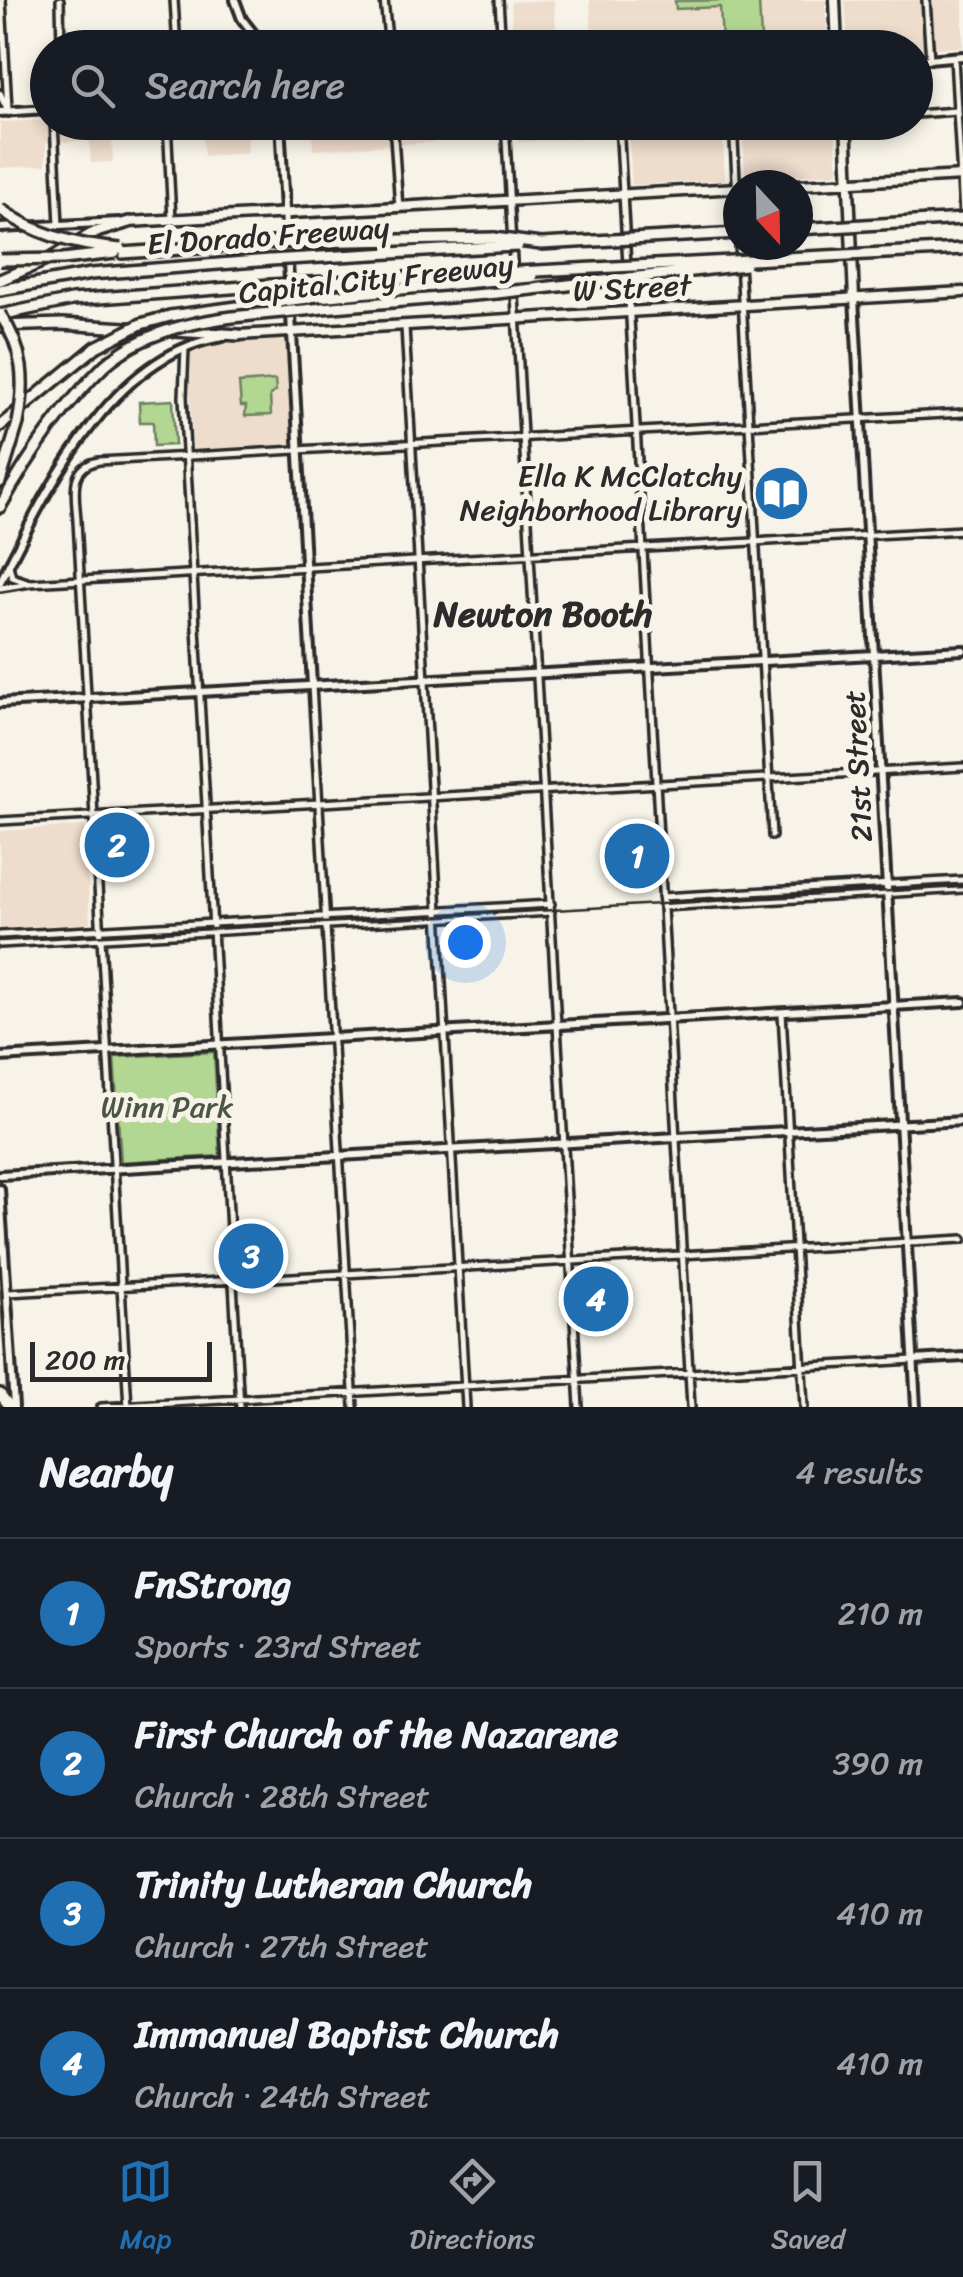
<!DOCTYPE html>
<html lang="en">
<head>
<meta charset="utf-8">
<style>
  body { margin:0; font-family:Sriracha,sans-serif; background:#242831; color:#f1f3f6 }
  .compass { position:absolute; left:723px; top:170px; width:90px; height:90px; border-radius:50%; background:#171b24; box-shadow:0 5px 15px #0003; rotate:158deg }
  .scale { position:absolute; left:30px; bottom:25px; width:182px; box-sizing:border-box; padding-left:10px; border:5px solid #2b2b2b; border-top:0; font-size:28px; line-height:35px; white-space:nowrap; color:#2b2b2b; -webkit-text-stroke:8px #f7f3e8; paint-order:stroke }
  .you { position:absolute; left:465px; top:942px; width:35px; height:35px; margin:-25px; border:8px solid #fff; border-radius:50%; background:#1a73e8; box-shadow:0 0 0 15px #1a73e833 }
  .badge { display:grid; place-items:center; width:65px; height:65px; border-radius:50%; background:#1f6fb2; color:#fff; font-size:32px; font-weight:700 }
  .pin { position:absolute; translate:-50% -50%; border:5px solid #fff; box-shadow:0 2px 10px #0006 }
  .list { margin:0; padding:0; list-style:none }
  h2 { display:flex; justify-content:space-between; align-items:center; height:130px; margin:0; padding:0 40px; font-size:42px }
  h2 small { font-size:32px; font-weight:400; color:#9ea1a6 }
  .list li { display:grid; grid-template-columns:65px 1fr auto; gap:30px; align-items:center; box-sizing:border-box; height:150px; padding:0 40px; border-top:2px solid #363941 }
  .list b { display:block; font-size:38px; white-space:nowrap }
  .list p { margin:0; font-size:32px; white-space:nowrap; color:#9ea1a6 }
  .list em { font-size:32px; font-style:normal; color:#9ea1a6 }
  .icon { flex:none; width:55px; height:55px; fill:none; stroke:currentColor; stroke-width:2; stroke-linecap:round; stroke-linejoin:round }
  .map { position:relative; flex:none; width:963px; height:1407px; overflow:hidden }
  .search { position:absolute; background:#171b24; box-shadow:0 5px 15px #0003; left:30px; right:30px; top:30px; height:110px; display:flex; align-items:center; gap:25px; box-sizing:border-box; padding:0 35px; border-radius:55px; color:#9ea1a6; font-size:38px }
  .sheet { height:730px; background:#171b24 }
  nav { display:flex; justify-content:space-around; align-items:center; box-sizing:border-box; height:140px; border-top:2px solid #363941; background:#171b24; font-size:28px; color:#9ea1a6 }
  nav a { display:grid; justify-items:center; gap:5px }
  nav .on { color:#1f6fb2 }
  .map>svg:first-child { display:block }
  .built { fill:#eedccc }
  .green { fill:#b1d793; stroke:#6e815f; stroke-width:2.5 }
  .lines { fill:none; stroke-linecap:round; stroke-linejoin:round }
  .street-casing { stroke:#2b2b2b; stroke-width:12 }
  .secondary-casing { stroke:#2b2b2b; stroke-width:14 }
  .primary-casing { stroke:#2b2b2b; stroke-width:15 }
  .highway-casing { stroke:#2b2b2b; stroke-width:16 }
  .street { stroke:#f7f3e8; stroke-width:5 }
  .secondary { stroke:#f7f3e8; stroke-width:6 }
  .primary { stroke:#f7f3e8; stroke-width:8 }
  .highway { stroke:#f7f3e8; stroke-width:9 }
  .tram { stroke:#2b2b2b; stroke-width:2.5 }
  .highway-bridge-casing { stroke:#2b2b2b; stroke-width:16; stroke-linecap:butt }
  .highway-bridge { stroke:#f7f3e8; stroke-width:9 }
  .labels { text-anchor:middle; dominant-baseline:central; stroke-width:10; stroke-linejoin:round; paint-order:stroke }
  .street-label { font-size:30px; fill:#2b2b2b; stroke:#f7f3e8 }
  .poi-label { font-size:30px; fill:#2b2b2b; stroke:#f7f3e8; text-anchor:end }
  .park-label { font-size:30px; fill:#4c5645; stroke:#f7f3e8 }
  .quarter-label { font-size:35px; font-weight:bold; fill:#2b2b2b; stroke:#f7f3e8 }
</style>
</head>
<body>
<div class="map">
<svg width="963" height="1407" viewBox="0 0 963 1407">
  <rect width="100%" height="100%" fill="#f7f3e8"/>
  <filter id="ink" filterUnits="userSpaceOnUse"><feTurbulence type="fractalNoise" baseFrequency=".01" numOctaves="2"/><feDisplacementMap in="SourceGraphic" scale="20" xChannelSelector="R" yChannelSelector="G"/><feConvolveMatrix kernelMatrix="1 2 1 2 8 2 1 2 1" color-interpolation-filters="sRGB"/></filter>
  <g filter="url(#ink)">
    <!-- built -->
    <path class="built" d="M 554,0 L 557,47 L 513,47 L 511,2 Z
      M 590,0 L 825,0 L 828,47 L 592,47 Z
      M 922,0 L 924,49 L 848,47 L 845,1 Z
      M 931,0 L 963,0 L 963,47 L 934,48 Z
      M 47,120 L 269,122 L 269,130 L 247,131 L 248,153 L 204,156 L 202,123 L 162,125 L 162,136 L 112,139 L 113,162 L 91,163 L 89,140 L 46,143 L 46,165 L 0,168 L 0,122 Z
      M 312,123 L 433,123 L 434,142 L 313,150 Z
      M 516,123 L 610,123 L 610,136 L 518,142 Z
      M 628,123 L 722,123 L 725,180 L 632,185 Z
      M 742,123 L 835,123 L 838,173 L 745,178 Z
      M 286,339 L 291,444 L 193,449 L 188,351 L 213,343 Z
      M 85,826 L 90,923 L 0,928 L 0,831 Z"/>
    <!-- green -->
    <path class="green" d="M 743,0 L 743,3 L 759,2 L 761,39 L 722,41 L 720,7 L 676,9 L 675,1 Z
      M 275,380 L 276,391 L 270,395 L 271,415 L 245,416 L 246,406 L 241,406 L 239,383 Z
      M 173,400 L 175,445 L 154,446 L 153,422 L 140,422 L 139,402 Z
      M 214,1052 L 220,1156 L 121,1162 L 114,1057 Z"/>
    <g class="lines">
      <defs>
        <path id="street" d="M 2,0 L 8,109
          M 60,0 L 61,48
          M 174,0 L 177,48
          M 384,0 L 389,48
          M 499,0 L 502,48
          M 926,0 L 930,60
          M 185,48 L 214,47
          M 954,58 L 963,214
          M 916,114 L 956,111
          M 54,122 L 59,225
          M 167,122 L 172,219
          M 393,122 L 399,208
          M 505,122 L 579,1407
          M 619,122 L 691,1407
          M 733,122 L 738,216
          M 739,245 L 772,836
          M 405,327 L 466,1407
          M 185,348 L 183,397 L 240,1407
          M 9,565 L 12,577 L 27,582
          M 0,588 L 30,583 L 203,573 L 963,530
          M 312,686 L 354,1407
          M 0,821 L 963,767
          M 662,897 L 963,880
          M 663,907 L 963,889
          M 0,935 L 551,904
          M 0,944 L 551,912
          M 782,1013 L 804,1407
          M 8,1293 L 963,1239
          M 101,1407 L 914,1360
          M 128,1407 L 77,521 C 76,496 67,467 99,461 L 963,413"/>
        <path id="secondary" d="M 235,0 L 242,19 L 265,48
          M 916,60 L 963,56
          M 0,94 L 9,112
          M 0,112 L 48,109
          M 280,122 L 312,685
          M 0,228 L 119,222
          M 854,298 L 916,1407
          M 0,582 C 46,493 110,353 223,337
          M 0,703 L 963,650
          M 0,1057 L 963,1002
          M 0,1175 L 963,1121
          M 0,1189 L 14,1407
          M 914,1360 L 963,1357"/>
        <path id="primary" d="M 835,0 L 837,48
          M 846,122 L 854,298
          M 798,185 L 963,176
          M 129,222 L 738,188
          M 239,335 L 963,292"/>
        <path id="highway" d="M 305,242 L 494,238
          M 122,253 L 270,243
          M 305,258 L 494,247
          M 0,280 L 51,258 L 93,233 L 129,222
          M 307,283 L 495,273
          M 0,290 L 91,274 L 270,260
          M 308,298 L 495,280
          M 322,308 L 497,293
          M 0,315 L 72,300 L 271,285
          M 170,316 L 274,302
          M 0,326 L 62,324 L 239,335
          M 0,426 L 96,347
          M 0,482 L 18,423
          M 0,507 C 29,455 62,407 105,365
          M 0,1394 L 10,1407"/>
      </defs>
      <!-- street casing -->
      <use href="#street" class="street-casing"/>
      <!-- secondary casing -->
      <use href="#secondary" class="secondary-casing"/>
      <!-- primary casing -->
      <use href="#primary" class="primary-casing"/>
      <!-- highway casing -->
      <use href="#highway" class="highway-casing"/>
      <!-- street -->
      <use href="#street" class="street"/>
      <!-- secondary -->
      <use href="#secondary" class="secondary"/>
      <!-- primary -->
      <use href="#primary" class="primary"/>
      <!-- highway -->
      <use href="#highway" class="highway"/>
      <!-- tram -->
      <path class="tram" d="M 0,941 L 963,887"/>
      <defs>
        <path id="highway-bridge" d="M 0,209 C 36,235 78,246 121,249
          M 798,229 L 963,219
          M 494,238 L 541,244 L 738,233
          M 270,243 L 305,242
          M 494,247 L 518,246
          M 0,260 L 63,259 L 115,253
          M 270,260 L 305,258
          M 495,273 L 963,249
          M 495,280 L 532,277
          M 271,285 L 307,283
          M 497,293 L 745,265
          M 274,302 L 308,298
          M 0,314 C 24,349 26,382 18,423
          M 96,347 L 141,324 L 170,316
          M 105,365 C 163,314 249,317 322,308"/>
      </defs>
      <!-- highway-bridge casing -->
      <use href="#highway-bridge" class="highway-bridge-casing"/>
      <!-- highway-bridge -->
      <use href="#highway-bridge" class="highway-bridge"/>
    </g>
  </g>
  <!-- icons -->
  <defs>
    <symbol id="library-disc" viewBox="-11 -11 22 22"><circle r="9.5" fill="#1f6fb2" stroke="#f7f3e8"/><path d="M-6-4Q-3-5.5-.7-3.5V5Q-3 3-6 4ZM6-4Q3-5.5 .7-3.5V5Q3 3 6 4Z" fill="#fff"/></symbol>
  </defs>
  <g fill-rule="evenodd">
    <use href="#library-disc" x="750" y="462" width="63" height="63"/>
  </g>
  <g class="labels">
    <!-- street labels -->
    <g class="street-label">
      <text transform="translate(268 236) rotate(-4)">El Dorado Freeway</text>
      <text transform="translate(376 279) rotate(-6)">Capital City Freeway</text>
      <text transform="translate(632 288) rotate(-3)">W Street</text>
      <text transform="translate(858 766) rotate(-93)">21st Street</text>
    </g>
    <!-- poi labels -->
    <g class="poi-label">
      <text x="742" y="476">Ella K McClatchy<tspan x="742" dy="34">Neighborhood Library</tspan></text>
    </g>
    <!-- park labels -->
    <g class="park-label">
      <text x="167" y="1107">Winn Park</text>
    </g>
    <!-- quarter labels -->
    <g class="quarter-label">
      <text x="543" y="614">Newton Booth</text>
    </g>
  </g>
</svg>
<svg class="compass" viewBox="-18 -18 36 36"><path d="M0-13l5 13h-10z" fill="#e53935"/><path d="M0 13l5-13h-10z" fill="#9ea1a6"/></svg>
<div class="scale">200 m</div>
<div class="you"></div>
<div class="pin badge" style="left:637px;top:856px">1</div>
<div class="pin badge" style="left:117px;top:845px">2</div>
<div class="pin badge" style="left:251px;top:1256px">3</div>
<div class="pin badge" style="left:596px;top:1299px">4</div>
<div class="search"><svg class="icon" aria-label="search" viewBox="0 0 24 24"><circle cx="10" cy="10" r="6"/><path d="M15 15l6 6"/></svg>Search here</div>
</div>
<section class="sheet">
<h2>Nearby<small>4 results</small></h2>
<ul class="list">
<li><span class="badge">1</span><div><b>FnStrong</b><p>Sports · 23rd Street</p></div><em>210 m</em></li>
<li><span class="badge">2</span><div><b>First Church of the Nazarene</b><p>Church · 28th Street</p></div><em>390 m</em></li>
<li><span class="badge">3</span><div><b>Trinity Lutheran Church</b><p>Church · 27th Street</p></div><em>410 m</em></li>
<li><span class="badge">4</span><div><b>Immanuel Baptist Church</b><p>Church · 24th Street</p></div><em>410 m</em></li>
</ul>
</section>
<nav>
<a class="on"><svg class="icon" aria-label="map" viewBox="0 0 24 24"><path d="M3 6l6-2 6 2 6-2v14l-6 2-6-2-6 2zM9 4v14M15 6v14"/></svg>Map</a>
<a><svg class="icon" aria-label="directions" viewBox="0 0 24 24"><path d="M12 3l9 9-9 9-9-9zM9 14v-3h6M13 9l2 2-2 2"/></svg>Directions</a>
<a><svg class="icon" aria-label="saved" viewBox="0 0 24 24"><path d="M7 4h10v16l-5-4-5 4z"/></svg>Saved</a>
</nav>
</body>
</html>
